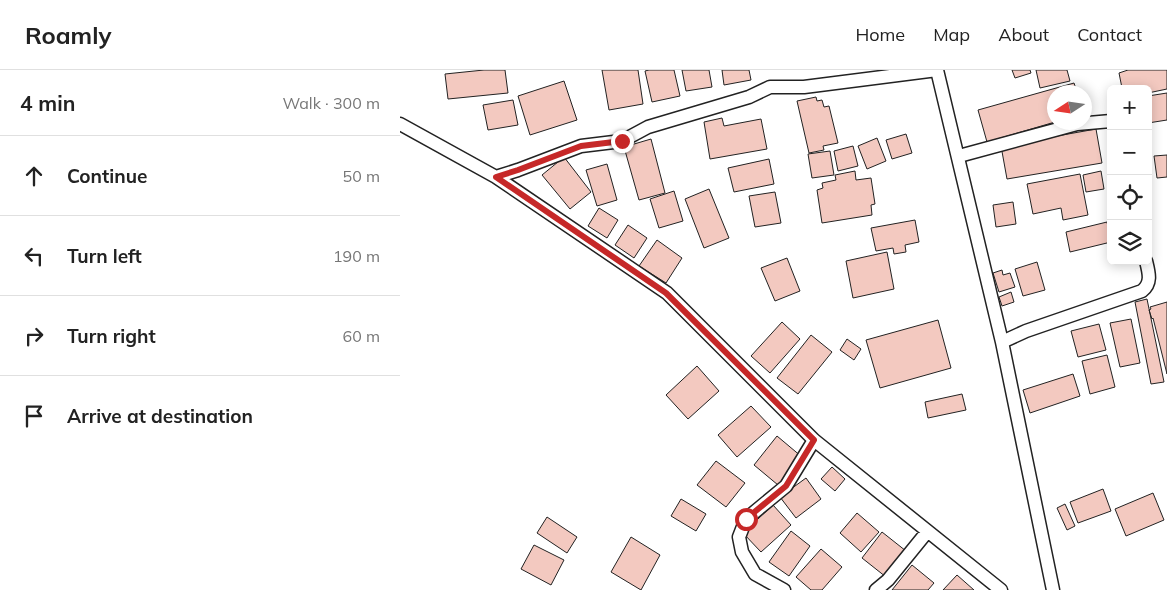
<!DOCTYPE html>
<html lang="en">
<head>
<meta charset="utf-8">
<style>
  body { margin:0; font-family:Mulish,sans-serif; background:#f6f6f6; color:#222 }
  .controls { position:absolute; right:15px; top:15px; display:grid; overflow:hidden; border-radius:8px; box-shadow:0 2px 12px #0003 }
  .controls button { width:45px; height:45px; display:grid; place-items:center; padding:0; border:0; border-bottom:1px solid #e0e0e0; background:#fff; color:#222; font:25px sans-serif }
  .compass { position:absolute; left:647px; top:15px; width:45px; height:45px; border-radius:50%; background:#fff; box-shadow:0 2px 12px #0003; rotate:258deg }
  .stop { position:absolute; width:15px; height:15px; margin:-11px; border:4px solid #c62828; border-radius:50%; background:#fff }
  .stop.end { background:#c62828; border-color:#fff; box-shadow:0 1px 5px #0008 }
  .list { margin:0; padding:0; list-style:none }
  h2 { display:flex; justify-content:space-between; align-items:center; height:65px; margin:0; padding:0 20px; font-size:21px }
  h2 small { font-size:16px; font-weight:400; color:#767676 }
  .list li { display:grid; grid-template-columns:32px 1fr auto; gap:15px; align-items:center; box-sizing:border-box; height:80px; padding:0 20px; border-top:1px solid #e0e0e0 }
  .list b { display:block; font-size:19px; white-space:nowrap }
  .list em { font-size:16px; font-style:normal; color:#767676 }
  .icon { flex:none; width:28px; height:28px; fill:none; stroke:currentColor; stroke-width:2; stroke-linecap:round; stroke-linejoin:round }
  .map { position:relative; flex:none; width:767px; height:520px; overflow:hidden }
  header { display:flex; align-items:center; gap:30px; box-sizing:border-box; height:70px; padding:0 25px; background:#fff; border-bottom:1px solid #e0e0e0 }
  header strong { font-size:24px }
  nav { display:flex; gap:28px; margin-inline-start:auto; font-size:18px }
  main { display:flex }
  aside { flex:1; background:#fff }
  .map>svg:first-child { display:block }
  .building { fill:#f3c9c0; stroke:#222 }
  .lines { fill:none; stroke-linecap:round; stroke-linejoin:round }
  .minor-casing { stroke:#222; stroke-width:15 }
  .minor { stroke:#fff; stroke-width:12 }
  .route { stroke:#c62828; stroke-width:6 }
</style>
</head>
<body>
<header>
<strong>Roamly</strong>
<nav><a>Home</a><a>Map</a><a>About</a><a>Contact</a></nav>
</header>
<main>
<aside>
<h2>4 min<small>Walk · 300 m</small></h2>
<ul class="list">
<li><svg class="icon" aria-label="ahead" viewBox="0 0 24 24"><path d="M12 20V5M6 11l6-6 6 6"/></svg><div><b>Continue</b></div><em>50 m</em></li>
<li><svg class="icon" aria-label="left" viewBox="0 0 24 24"><path d="M17 20v-9H6M10 6l-5 5 5 5"/></svg><div><b>Turn left</b></div><em>190 m</em></li>
<li><svg class="icon" aria-label="right" viewBox="0 0 24 24"><path d="M7 20v-9h11M14 6l5 5-5 5"/></svg><div><b>Turn right</b></div><em>60 m</em></li>
<li><svg class="icon" aria-label="arrive" viewBox="0 0 24 24"><path d="M6 21V4h12l-3 4 3 4H6"/></svg><div><b>Arrive at destination</b></div></li>
</ul>
</aside>
<div class="map">
<svg width="767" height="520" viewBox="0 0 767 520">
  <rect width="100%" height="100%" fill="#fff"/>
  <!-- building -->
  <path class="building" d="M 84,0 L 105,0 L 108,23 L 48,29 L 45,4 Z
    M 202,0 L 238,0 L 243,34 L 209,40 Z
    M 249,0 L 274,0 L 280,26 L 252,32 L 245,1 Z
    M 282,0 L 309,0 L 312,17 L 286,21 Z
    M 322,0 L 349,0 L 351,10 L 324,15 Z
    M 612,0 L 630,0 L 631,3 L 615,8 Z
    M 636,0 L 667,0 L 670,11 L 640,18 Z
    M 728,0 L 767,0 L 767,19 L 748,23 L 748,19 L 731,19 L 730,16 L 722,18 L 719,3 Z
    M 164,11 L 177,50 L 130,65 L 118,26 Z
    M 674,13 L 677,22 L 654,22 L 655,52 L 587,72 L 578,40 Z
    M 767,23 L 767,50 L 748,53 L 748,26 Z
    M 416,27 L 417,31 L 422,30 L 424,37 L 429,36 L 438,73 L 423,76 L 424,80 L 409,83 L 397,31 Z
    M 113,30 L 118,55 L 88,60 L 83,35 Z
    M 322,48 L 324,56 L 361,49 L 367,79 L 310,89 L 304,52 Z
    M 696,59 L 702,93 L 607,109 L 601,76 Z
    M 506,64 L 512,83 L 492,89 L 486,70 Z
    M 477,68 L 486,91 L 467,99 L 458,76 Z
    M 251,69 L 265,123 L 239,130 L 224,77 Z
    M 453,76 L 458,96 L 438,101 L 434,81 Z
    M 430,81 L 434,105 L 412,108 L 408,84 Z
    M 767,85 L 767,107 L 757,108 L 754,86 Z
    M 164,87 L 191,122 L 170,139 L 142,105 Z
    M 369,89 L 374,114 L 334,122 L 328,98 Z
    M 207,94 L 217,130 L 197,136 L 186,100 Z
    M 455,101 L 456,110 L 471,108 L 475,134 L 471,135 L 472,145 L 422,153 L 417,120 L 423,118 L 422,113 L 436,110 L 435,105 Z
    M 701,101 L 704,119 L 686,122 L 683,105 Z
    M 680,104 L 688,145 L 663,150 L 661,138 L 633,144 L 627,114 Z
    M 309,119 L 329,168 L 304,178 L 285,129 Z
    M 274,121 L 283,151 L 259,158 L 250,129 Z
    M 375,122 L 381,153 L 355,157 L 349,126 Z
    M 613,132 L 616,154 L 596,157 L 593,135 Z
    M 199,138 L 218,150 L 207,168 L 188,156 Z
    M 515,150 L 519,172 L 505,175 L 506,182 L 494,184 L 493,178 L 476,181 L 471,158 Z
    M 707,152 L 711,172 L 670,182 L 666,162 Z
    M 228,155 L 247,168 L 234,188 L 215,175 Z
    M 257,170 L 282,188 L 266,213 L 239,196 Z
    M 487,182 L 494,219 L 453,228 L 446,191 Z
    M 387,188 L 400,221 L 375,231 L 361,198 Z
    M 637,192 L 645,220 L 623,226 L 615,199 Z
    M 602,200 L 603,205 L 610,203 L 615,217 L 599,222 L 593,203 Z
    M 611,222 L 614,232 L 602,236 L 599,227 Z
    M 747,229 L 764,312 L 751,314 L 735,232 Z
    M 767,232 L 767,304 L 753,248 L 752,249 L 749,240 L 751,239 L 750,237 Z
    M 731,249 L 740,293 L 720,297 L 710,253 Z
    M 538,250 L 551,298 L 480,318 L 466,270 Z
    M 382,252 L 400,269 L 370,303 L 351,286 Z
    M 699,254 L 706,280 L 678,287 L 671,261 Z
    M 411,265 L 432,282 L 398,324 L 377,308 Z
    M 447,269 L 461,279 L 454,290 L 440,280 Z
    M 707,285 L 715,317 L 690,324 L 682,291 Z
    M 297,296 L 319,321 L 288,349 L 266,325 Z
    M 673,304 L 680,326 L 630,343 L 623,320 Z
    M 562,324 L 566,340 L 528,348 L 525,332 Z
    M 351,336 L 371,357 L 337,387 L 318,365 Z
    M 377,366 L 402,387 L 378,415 L 354,395 Z
    M 316,391 L 345,413 L 326,437 L 297,415 Z
    M 432,397 L 445,409 L 435,421 L 421,409 Z
    M 406,408 L 421,429 L 396,448 L 380,427 Z
    M 703,419 L 711,441 L 678,453 L 670,432 Z
    M 753,423 L 764,450 L 726,466 L 715,439 Z
    M 281,429 L 306,444 L 296,461 L 271,446 Z
    M 665,434 L 675,456 L 667,460 L 657,438 Z
    M 373,435 L 391,455 L 361,482 L 343,463 Z
    M 457,443 L 479,462 L 461,482 L 440,463 Z
    M 147,447 L 177,467 L 167,483 L 137,463 Z
    M 391,461 L 410,476 L 389,506 L 369,492 Z
    M 482,462 L 506,481 L 486,507 L 462,488 Z
    M 231,467 L 260,485 L 241,520 L 211,502 Z
    M 134,475 L 164,490 L 151,515 L 121,499 Z
    M 421,479 L 442,497 L 422,520 L 411,520 L 396,507 Z
    M 512,495 L 534,513 L 528,520 L 492,520 Z
    M 557,505 L 574,520 L 543,520 Z"/>
  <g class="lines">
    <defs>
      <path id="minor" d="M 537,0 L 602,272 L 653,520
        M 0,54 L 96,107 L 267,223 L 414,370 L 601,520
        M 559,86 L 677,54 L 711,51
        M 96,107 L 118,100 L 181,76 L 222,71 L 248,57 L 349,27 L 370,17 L 404,17 L 537,0
        M 602,272 L 626,261 L 742,221 C 752,213 749,203 746,191
        M 384,520 L 355,504 L 342,482 L 339,467 L 346,449 L 386,416 L 414,370
        M 476,520 L 488,510 L 527,462"/>
    </defs>
    <!-- minor casing -->
    <use href="#minor" class="minor-casing"/>
    <!-- minor -->
    <use href="#minor" class="minor"/>
  </g>
  <g class="lines">
    <!-- route -->
    <path class="route" d="M 222,71 L 181,76 L 118,100 L 96,107 L 266,223 L 414,370 L 386,416 L 346,449"/>
  </g>
</svg>
<div class="controls">
<button>+</button>
<button>−</button>
<button><svg class="icon" aria-label="locate" viewBox="0 0 24 24"><circle cx="12" cy="12" r="6"/><path d="M12 2v4M12 18v4M2 12h4M18 12h4"/></svg></button>
<button><svg class="icon" aria-label="layers" viewBox="0 0 24 24"><path d="M12 4l9 5-9 5-9-5zM3 14l9 5 9-5"/></svg></button>
</div>
<svg class="compass" viewBox="-18 -18 36 36"><path d="M0-13l5 13h-10z" fill="#e53935"/><path d="M0 13l5-13h-10z" fill="#767676"/></svg>
<div class="stop" style="left:346px;top:449px"></div>
<div class="stop end" style="left:222px;top:71px"></div>
</div>
</main>
</body>
</html>
